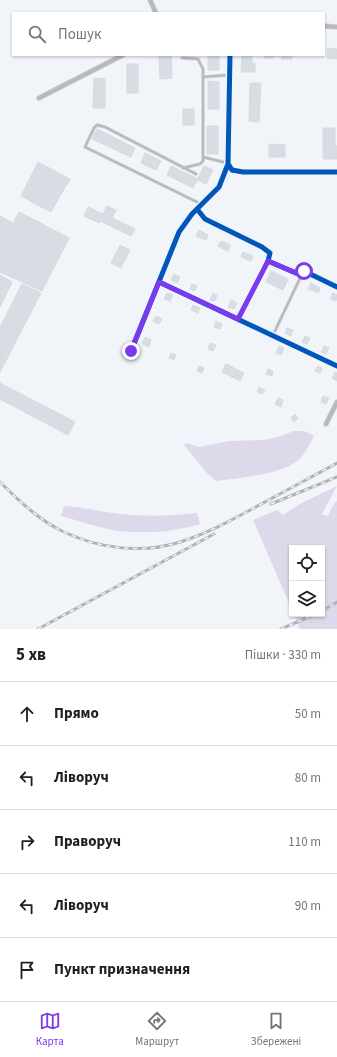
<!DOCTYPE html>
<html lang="uk">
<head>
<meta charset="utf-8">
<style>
  body { margin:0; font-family:"Source Sans 3",sans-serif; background:#f6f6f6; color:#202124 }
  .controls { position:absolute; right:12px; bottom:12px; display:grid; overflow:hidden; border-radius:0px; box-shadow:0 1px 3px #0004 }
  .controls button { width:36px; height:36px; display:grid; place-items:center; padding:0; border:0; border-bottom:1px solid #e0e0e0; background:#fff; color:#202124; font:20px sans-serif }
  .stop { position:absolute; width:12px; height:12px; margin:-9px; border:3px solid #7c3aed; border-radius:50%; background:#fff }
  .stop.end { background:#7c3aed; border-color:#fff; box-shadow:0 1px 4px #0008 }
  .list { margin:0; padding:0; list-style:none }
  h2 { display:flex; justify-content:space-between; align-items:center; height:52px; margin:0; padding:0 16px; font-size:17px }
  h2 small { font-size:13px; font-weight:400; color:#757577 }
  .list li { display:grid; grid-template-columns:26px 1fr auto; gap:12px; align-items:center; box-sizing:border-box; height:64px; padding:0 16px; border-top:1px solid #e0e0e0 }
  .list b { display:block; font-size:15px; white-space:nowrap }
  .list em { font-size:13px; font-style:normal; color:#757577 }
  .icon { flex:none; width:22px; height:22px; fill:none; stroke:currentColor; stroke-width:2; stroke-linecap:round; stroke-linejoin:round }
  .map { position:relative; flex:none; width:337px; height:629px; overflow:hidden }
  .search { position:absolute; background:#fff; box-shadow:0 1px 3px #0004; left:12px; right:12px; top:12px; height:44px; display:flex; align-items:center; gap:10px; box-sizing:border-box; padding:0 14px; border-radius:0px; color:#757577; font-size:15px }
  .sheet { height:372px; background:#fff }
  nav { display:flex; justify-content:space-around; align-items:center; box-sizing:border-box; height:56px; border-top:1px solid #e0e0e0; background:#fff; font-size:11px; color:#757577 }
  nav a { display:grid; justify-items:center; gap:2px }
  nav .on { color:#7c3aed }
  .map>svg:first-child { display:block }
  .green { fill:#ddd8ea }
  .building { fill:#d7dde2; stroke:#d5dadf }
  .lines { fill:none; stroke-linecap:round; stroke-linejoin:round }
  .service-casing { stroke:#cfd2d6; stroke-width:3.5 }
  .minor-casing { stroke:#cfd2d6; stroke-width:5.5 }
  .service { stroke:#b8b9bd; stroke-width:2 }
  .minor { stroke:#b8b9bd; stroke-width:4 }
  .rail-casing { stroke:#b0b1b4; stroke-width:3 }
  .rail { stroke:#edf4fe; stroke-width:1.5; stroke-dasharray:4.5; stroke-linecap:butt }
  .cycleway-casing { stroke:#edf4fe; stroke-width:8 }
  .cycleway { stroke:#0057b8; stroke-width:5 }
  .route { stroke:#7c3aed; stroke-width:5 }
</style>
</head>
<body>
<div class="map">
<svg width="337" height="629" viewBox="0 0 337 629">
  <rect width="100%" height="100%" fill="#f1f5fa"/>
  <!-- green -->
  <path class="green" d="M 294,431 L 304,431 L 314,436 C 309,445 305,455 297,461 C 279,475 238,478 216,481 L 207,473 L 184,445 L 188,443 L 198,447 L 230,441 L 264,440 L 278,437 Z
    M 337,486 L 322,514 L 328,516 L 333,505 L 337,501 L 337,629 L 300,629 L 294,614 L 322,614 L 322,548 L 292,548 L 292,610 L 253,520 L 277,510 L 283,515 L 300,504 Z
    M 64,506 C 81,507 97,511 113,513 C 141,517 169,516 197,513 L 200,524 C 174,532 146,534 118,531 C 99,528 80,521 61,516 Z"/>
  <!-- building -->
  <path class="building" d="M 328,48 L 337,49 L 337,59 L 327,58 Z
    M 159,55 L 171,55 L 172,78 L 160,79 Z
    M 208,55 L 219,55 L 219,70 L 208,70 Z
    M 242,55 L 252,55 L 252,63 L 255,63 L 255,72 L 241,72 Z
    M 264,55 L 292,55 L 292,59 L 281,59 L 282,56 L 273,56 L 273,58 L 264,58 Z
    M 127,64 L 138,64 L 138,93 L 127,93 Z
    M 94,78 L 105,79 L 105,108 L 93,108 Z
    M 208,81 L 219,82 L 219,109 L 208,109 Z
    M 250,83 L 261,83 L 259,122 L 249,121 Z
    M 183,109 L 194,109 L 194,125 L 183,125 Z
    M 207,126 L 218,126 L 218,154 L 207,154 Z
    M 323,128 L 335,128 L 335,146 L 337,146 L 337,159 L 323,159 Z
    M 97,129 L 135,148 L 131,157 L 92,139 Z
    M 269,144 L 285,145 L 285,157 L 269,157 Z
    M 145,153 L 161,161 L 156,170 L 141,163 Z
    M 38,162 L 70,179 L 67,185 L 66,185 L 51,212 L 21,196 Z
    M 171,166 L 198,179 L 193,188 L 167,175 Z
    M 204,166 L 213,170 L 206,184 L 197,180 Z
    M 107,206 L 116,210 L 112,218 L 135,229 L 131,236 L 100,221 L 99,223 L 84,216 L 88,207 L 103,214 Z
    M 19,212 L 69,238 L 42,291 L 0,272 L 0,216 L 13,223 Z
    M 28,217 L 44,225 L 24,265 L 9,257 Z
    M 199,230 L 203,232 L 201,238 L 196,236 Z
    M 203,232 L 208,235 L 206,240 L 201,238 Z
    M 221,241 L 226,243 L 223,249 L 218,246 Z
    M 226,243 L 230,245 L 228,251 L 223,249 Z
    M 120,245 L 130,250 L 121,268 L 111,263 Z
    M 243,252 L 248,254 L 246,259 L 241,257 Z
    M 248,254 L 253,256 L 251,261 L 246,259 Z
    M 271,271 L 288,279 L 283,290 L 266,282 Z
    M 174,274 L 180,277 L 177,283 L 171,280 Z
    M 0,275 L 12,282 L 0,307 Z
    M 311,283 L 316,286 L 314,291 L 308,289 Z
    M 22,284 L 41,293 L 0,372 L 0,327 Z
    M 192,284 L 197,286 L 194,291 L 190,289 Z
    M 316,286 L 320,288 L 318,293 L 314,291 Z
    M 167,293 L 173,295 L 170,301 L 164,299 Z
    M 213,293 L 217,295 L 215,301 L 210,300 Z
    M 333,293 L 337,295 L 336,301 L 330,299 Z
    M 231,300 L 237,303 L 234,309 L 228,307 Z
    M 193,305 L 200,308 L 198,313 L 191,310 Z
    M 156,316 L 162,319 L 159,324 L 153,321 Z
    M 216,321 L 222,324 L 220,329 L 214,327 Z
    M 287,328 L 293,330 L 291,336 L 285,333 Z
    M 305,336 L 310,338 L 307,344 L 302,342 Z
    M 145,337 L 151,340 L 149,347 L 142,344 Z
    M 210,343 L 216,345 L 213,351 L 208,349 Z
    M 279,346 L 284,348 L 281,355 L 276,353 Z
    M 324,346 L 329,348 L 326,354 L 321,352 Z
    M 171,353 L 176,355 L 174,360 L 169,358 Z
    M 226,364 L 244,373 L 240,381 L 222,372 Z
    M 199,366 L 204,368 L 202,373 L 197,371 Z
    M 318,366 L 322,368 L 320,373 L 315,371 Z
    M 268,369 L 273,371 L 272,376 L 266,374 Z
    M 335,372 L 337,373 L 337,381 L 332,378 Z
    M 0,383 L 75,422 L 68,435 L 0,399 Z
    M 259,387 L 265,390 L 262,394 L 257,392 Z
    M 323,396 L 329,398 L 326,404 L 321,402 Z
    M 278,398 L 283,400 L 281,407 L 275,404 Z
    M 295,414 L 298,418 L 294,422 L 291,418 Z"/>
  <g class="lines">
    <defs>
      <path id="service" d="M 182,58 L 198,59 L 203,69 L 203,161 L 200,164 L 183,168
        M 203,77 L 228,75
        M 203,157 L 227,163
        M 196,174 L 105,127 L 97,125 L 94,128 L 85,147 L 201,204
        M 239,319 L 268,262
        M 273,335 L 303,272"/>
      <path id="minor" d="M 150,0 L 156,13
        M 324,26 L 337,27
        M 39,98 L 123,55
        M 228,164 L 232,170 L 243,172 L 337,172
        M 197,209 L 205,219 L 262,247 L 270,253 L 268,261 L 296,273 L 304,271 L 337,287
        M 159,282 L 337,366
        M 131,351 L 179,232 L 192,214 L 219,187 L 228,164 L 230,55
        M 326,424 L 337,402"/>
    </defs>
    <!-- service casing -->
    <use href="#service" class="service-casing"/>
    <!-- minor casing -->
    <use href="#minor" class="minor-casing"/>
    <!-- service -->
    <use href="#service" class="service"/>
    <!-- minor -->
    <use href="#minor" class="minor"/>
    <defs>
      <path id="rail" d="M 0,482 C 19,501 40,521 64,532 C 100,549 143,554 180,542 C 206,534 230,521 254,508 C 282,493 309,478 337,463
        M 271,504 L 337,477
        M 322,611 L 337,602
        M 38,629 L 214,534
        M 281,629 L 316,614"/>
    </defs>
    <!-- rail casing -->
    <use href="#rail" class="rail-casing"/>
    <!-- rail -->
    <use href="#rail" class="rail"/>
    <defs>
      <path id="cycleway" d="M 228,164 L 232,170 L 243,172 L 337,172
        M 197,209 L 205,219 L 262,247 L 270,253 L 268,261 L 296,273 L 304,271 L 337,287
        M 159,282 L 337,366
        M 131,351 L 179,232 L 192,214 L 219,187 L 228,164 L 230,55"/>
    </defs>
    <!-- cycleway casing -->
    <use href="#cycleway" class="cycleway-casing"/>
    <!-- cycleway -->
    <use href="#cycleway" class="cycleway"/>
  </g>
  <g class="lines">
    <!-- route -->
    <path class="route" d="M 131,351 L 159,282 L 238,319 L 268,261 L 296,273 L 304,271"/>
  </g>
</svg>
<div class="controls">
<button><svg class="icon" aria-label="locate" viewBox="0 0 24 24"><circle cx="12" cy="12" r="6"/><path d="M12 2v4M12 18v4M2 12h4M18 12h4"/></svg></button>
<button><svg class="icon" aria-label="layers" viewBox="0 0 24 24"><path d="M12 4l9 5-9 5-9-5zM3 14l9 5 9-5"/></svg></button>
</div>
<div class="stop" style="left:304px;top:271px"></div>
<div class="stop end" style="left:131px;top:351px"></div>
<div class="search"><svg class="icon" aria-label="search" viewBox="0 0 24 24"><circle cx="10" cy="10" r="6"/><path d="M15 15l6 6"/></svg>Пошук</div>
</div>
<section class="sheet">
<h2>5 хв<small>Пішки · 330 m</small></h2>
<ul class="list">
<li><svg class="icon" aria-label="ahead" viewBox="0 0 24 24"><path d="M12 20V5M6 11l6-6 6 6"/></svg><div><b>Прямо</b></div><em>50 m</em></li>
<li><svg class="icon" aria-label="left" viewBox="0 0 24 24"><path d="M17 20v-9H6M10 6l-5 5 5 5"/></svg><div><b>Ліворуч</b></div><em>80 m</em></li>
<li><svg class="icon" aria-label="right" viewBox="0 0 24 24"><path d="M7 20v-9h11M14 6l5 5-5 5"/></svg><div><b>Праворуч</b></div><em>110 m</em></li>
<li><svg class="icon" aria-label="left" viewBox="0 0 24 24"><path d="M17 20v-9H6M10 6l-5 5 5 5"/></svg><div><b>Ліворуч</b></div><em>90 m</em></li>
<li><svg class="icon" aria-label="arrive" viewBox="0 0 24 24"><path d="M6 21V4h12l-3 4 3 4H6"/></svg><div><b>Пункт призначення</b></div></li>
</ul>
</section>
<nav>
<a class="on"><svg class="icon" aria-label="map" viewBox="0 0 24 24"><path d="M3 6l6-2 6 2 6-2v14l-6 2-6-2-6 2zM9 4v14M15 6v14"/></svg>Карта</a>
<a><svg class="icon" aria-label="directions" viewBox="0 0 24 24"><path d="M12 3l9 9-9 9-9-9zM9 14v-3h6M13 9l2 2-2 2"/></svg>Маршрут</a>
<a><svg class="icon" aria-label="saved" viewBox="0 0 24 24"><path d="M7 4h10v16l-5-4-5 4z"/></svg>Збережені</a>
</nav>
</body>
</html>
